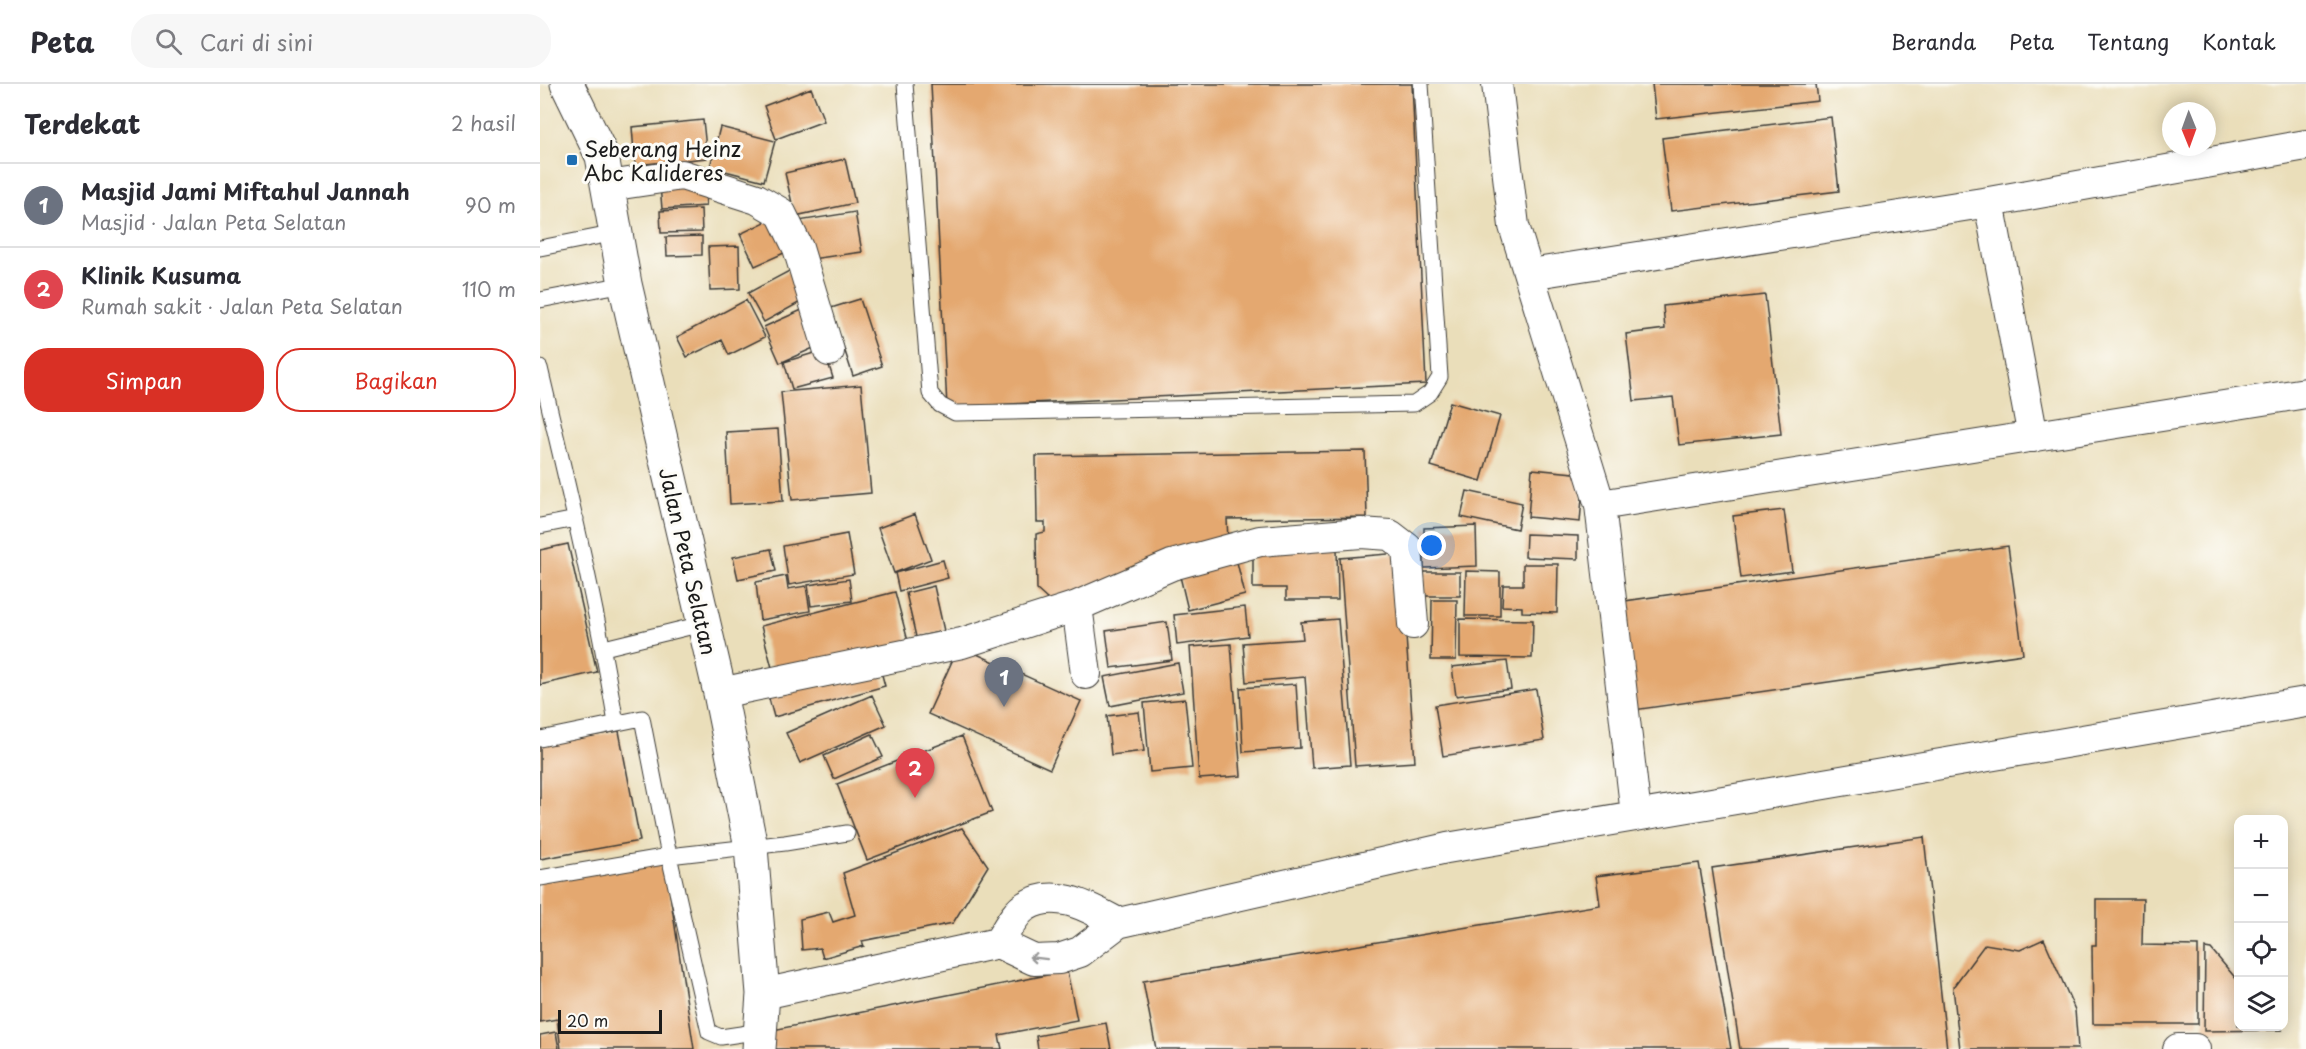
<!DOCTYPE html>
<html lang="id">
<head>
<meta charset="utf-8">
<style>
  body { margin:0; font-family:"Playpen Sans",sans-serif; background:#f7f7f7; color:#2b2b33 }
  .controls { position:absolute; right:18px; bottom:18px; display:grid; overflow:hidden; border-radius:12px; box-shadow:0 3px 15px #0003 }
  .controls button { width:54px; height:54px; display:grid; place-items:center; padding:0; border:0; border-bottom:2px solid #e1e1e2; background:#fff; color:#2b2b33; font:30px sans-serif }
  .compass { position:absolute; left:1622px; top:18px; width:54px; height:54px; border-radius:50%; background:#fff; box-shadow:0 3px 15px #0003; rotate:179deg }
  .scale { position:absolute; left:18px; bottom:15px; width:104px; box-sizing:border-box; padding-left:6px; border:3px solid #1c1c1c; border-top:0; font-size:16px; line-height:21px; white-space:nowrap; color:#1c1c1c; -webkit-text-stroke:4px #fdfcf7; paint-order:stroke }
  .you { position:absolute; left:892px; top:462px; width:21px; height:21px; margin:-15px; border:4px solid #fff; border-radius:50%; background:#1a73e8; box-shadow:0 0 0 9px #1a73e833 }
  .badge { display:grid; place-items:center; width:39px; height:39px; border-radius:50%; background:#d93025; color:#fff; font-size:20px; font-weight:700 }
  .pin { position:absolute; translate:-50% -50px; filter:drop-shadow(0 2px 3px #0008) }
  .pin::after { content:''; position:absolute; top:32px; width:21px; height:18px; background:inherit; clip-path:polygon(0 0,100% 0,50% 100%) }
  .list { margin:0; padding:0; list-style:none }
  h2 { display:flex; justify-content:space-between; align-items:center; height:78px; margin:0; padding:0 24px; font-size:26px }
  h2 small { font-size:20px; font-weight:400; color:#7c7c81 }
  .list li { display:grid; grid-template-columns:39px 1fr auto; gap:18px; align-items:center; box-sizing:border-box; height:84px; padding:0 24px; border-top:2px solid #e1e1e2 }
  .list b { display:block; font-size:22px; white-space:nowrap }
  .list p { margin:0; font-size:20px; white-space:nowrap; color:#7c7c81 }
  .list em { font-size:20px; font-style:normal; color:#7c7c81 }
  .actions { display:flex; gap:12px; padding:18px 24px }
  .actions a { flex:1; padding:14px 0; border:2px solid #d93025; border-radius:24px; text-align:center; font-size:21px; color:#d93025 }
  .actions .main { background:#d93025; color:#fff }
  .icon { flex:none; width:33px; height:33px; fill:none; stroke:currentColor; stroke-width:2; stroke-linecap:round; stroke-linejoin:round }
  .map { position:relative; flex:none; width:1766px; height:965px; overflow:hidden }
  header { display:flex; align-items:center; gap:36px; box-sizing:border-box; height:84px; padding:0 30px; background:#fff; border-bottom:2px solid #e1e1e2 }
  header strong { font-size:28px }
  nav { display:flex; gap:33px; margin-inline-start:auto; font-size:21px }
  .search { width:420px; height:54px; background:#f7f7f7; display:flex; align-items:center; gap:15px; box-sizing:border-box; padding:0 21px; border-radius:24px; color:#7c7c81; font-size:22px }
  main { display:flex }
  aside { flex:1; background:#fff }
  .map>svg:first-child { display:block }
  .building { fill:#e4a86f }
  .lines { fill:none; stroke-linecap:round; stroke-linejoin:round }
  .lane-casing { stroke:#3b3934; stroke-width:17 }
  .street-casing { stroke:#3b3934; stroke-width:32 }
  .secondary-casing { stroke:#3b3934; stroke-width:35 }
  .lane { stroke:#fff; stroke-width:15 }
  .street { stroke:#fff; stroke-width:30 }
  .secondary { stroke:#fff; stroke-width:33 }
  .oneway { stroke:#999 }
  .poi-dot { fill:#1f6fb2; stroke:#fdfcf7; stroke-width:2 }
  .labels { text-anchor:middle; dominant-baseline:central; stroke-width:6; stroke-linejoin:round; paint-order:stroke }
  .poi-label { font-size:21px; fill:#1c1c1c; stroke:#fdfcf7; text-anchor:start }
  .street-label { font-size:21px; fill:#1c1c1c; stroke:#fdfcf7 }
</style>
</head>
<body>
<header>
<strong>Peta</strong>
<div class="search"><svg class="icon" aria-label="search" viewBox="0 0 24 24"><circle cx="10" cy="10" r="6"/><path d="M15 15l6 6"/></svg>Cari di sini</div>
<nav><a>Beranda</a><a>Peta</a><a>Tentang</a><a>Kontak</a></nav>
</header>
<main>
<aside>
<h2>Terdekat<small>2 hasil</small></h2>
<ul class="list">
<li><span class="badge" style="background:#6b7280">1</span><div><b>Masjid Jami Miftahul Jannah</b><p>Masjid · Jalan Peta Selatan</p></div><em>90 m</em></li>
<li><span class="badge" style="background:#e0444e">2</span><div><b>Klinik Kusuma</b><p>Rumah sakit · Jalan Peta Selatan</p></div><em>110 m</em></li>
</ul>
<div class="actions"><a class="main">Simpan</a><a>Bagikan</a></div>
</aside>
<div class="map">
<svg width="1766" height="965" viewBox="0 0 1766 965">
  <rect width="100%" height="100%" fill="#fdfcf7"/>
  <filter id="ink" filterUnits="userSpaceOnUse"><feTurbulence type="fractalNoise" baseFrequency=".0167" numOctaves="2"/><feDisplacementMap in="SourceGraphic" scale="12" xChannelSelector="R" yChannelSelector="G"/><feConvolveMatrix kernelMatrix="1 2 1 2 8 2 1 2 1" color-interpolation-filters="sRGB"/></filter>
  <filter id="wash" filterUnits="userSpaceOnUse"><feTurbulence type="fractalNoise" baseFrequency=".008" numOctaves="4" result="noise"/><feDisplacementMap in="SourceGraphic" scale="24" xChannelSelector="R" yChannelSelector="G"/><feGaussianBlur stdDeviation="1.35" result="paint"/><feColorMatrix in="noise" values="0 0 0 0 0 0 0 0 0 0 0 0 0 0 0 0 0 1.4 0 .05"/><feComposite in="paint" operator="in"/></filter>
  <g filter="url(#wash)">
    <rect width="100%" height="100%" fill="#eadeba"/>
    <g id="blocks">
      <!-- building -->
      <path class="building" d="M 391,0 L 872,0 L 886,300 L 407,323 Z
        M 1112,0 L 1276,0 L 1278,17 L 1116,35 Z
        M 271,4 L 284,37 L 236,55 L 224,22 Z
        M 1291,33 L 1299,107 L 1131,127 L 1122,54 Z
        M 163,36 L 167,74 L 95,81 L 92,43 Z
        M 180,43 L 235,57 L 224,97 L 170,83 Z
        M 305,75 L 315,119 L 255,132 L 245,89 Z
        M 164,98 L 166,122 L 122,125 L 120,101 Z
        M 161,125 L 162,148 L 121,149 L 120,127 Z
        M 315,128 L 322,168 L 264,176 L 258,137 Z
        M 240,131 L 255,164 L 215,182 L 200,150 Z
        M 162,152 L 162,171 L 127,172 L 126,153 Z
        M 199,162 L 200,205 L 170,206 L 168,163 Z
        M 251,186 L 266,215 L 224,238 L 208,209 Z
        M 1225,211 L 1241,350 L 1139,361 L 1133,313 L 1094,317 L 1086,250 L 1125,245 L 1123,222 Z
        M 320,215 L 342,282 L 313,292 L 291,224 Z
        M 206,216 L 225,253 L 189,271 L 182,256 L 147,273 L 137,253 Z
        M 264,225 L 280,261 L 240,279 L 224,243 Z
        M 284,266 L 293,294 L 252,305 L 244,278 Z
        M 321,301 L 331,409 L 252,416 L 241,308 Z
        M 910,318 L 960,332 L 941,397 L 891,382 Z
        M 238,345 L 243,417 L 190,420 L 186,348 Z
        M 825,367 L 827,433 L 687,435 L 688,457 L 518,525 L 497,506 L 496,450 L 505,448 L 505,438 L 497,438 L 496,372 Z
        M 992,385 L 1044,390 L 1040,438 L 988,433 Z
        M 927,407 L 982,419 L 977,445 L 921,433 Z
        M 1244,426 L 1252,487 L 1201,494 L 1193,432 Z
        M 375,430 L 391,475 L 354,489 L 338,444 Z
        M 936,442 L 937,482 L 884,484 L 884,444 Z
        M 307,450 L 314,490 L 249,501 L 243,462 Z
        M 986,450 L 1038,452 L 1038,475 L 985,473 Z
        M 28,460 L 57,588 L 0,601 L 0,466 Z
        M 1468,462 L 1483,570 L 1094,626 L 1078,518 Z
        M 797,463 L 798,516 L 746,516 L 746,504 L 713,504 L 713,466 Z
        M 231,465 L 236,487 L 198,495 L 193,473 Z
        M 860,469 L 875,678 L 815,682 L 800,474 Z
        M 696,474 L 705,511 L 648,526 L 639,488 Z
        M 403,476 L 408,494 L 359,507 L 355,489 Z
        M 983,480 L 1018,480 L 1017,529 L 982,528 L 982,523 L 962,522 L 963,501 L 983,501 Z
        M 926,487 L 960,488 L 960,532 L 925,532 Z
        M 884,488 L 920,488 L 920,512 L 884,512 Z
        M 246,492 L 248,505 L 266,502 L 270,527 L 220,536 L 216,498 Z
        M 309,495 L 312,517 L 271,522 L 268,501 Z
        M 394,502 L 404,547 L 376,553 L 366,509 Z
        M 355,508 L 369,561 L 235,595 L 221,542 Z
        M 892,516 L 917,516 L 916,576 L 891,576 Z
        M 705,523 L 708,552 L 637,561 L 634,531 Z
        M 798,535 L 810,681 L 772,684 L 765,593 L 706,598 L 703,559 L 763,555 L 761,538 Z
        M 920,535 L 993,536 L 992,574 L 920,573 Z
        M 627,538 L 632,576 L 571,584 L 566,547 Z
        M 691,560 L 701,692 L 659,695 L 650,563 Z
        M 419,562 L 541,617 L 510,685 L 388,630 Z
        M 967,577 L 971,605 L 916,612 L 912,583 Z
        M 638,579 L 643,608 L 570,622 L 564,593 Z
        M 339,580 L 345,602 L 234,633 L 228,611 Z
        M 756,600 L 760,664 L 703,668 L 700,604 Z
        M 996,605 L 1004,656 L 903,672 L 895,621 Z
        M 332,611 L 346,641 L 260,679 L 246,649 Z
        M 645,615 L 652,684 L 610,688 L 604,619 Z
        M 599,628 L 604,667 L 571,671 L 567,632 Z
        M 79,647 L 100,757 L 0,775 L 0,661 Z
        M 332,650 L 343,673 L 294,695 L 284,672 Z
        M 422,652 L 452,728 L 327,776 L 297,700 Z
        M 422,744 L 448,782 L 413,839 L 322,857 L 324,862 L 283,874 L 280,864 L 262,866 L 260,835 L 289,828 L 293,838 L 315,831 L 303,789 Z
        M 1384,753 L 1407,965 L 1200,965 L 1172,784 Z
        M 125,778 L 154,965 L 21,965 L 17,935 L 0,938 L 0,797 Z
        M 1159,779 L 1191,965 L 616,965 L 603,897 L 1060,821 L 1056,792 Z
        M 1556,815 L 1603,815 L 1602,861 L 1658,862 L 1658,940 L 1553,940 L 1552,861 L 1556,861 Z
        M 1504,855 L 1535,926 L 1538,965 L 1420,965 L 1413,903 L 1445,860 L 1480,866 Z
        M 1665,864 L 1671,865 L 1698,897 L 1698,942 L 1739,942 L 1742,946 L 1664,947 Z
        M 527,887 L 537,936 L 459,951 L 462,965 L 232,965 L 228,947 Z
        M 566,939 L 571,965 L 498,965 L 496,952 Z
        M 16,948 L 19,965 L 0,965 L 0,951 Z"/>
    </g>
  </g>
  <g filter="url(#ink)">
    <use href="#blocks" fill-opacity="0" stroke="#3b3934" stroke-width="1.5"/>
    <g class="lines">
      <defs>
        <path id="lane" d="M 365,0 L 390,309 L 400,321 L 415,329 L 874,320 L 890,309 L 900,293 L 881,0
          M 0,164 L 76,149
          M 0,216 L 85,200
          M 0,284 C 28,402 56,519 76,639
          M 0,442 L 36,435
          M 64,564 L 162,540
          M 0,655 L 102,634 L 129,772 L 169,948 L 181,953 L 221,947
          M 0,794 L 129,772 L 245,759 L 307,749"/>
        <path id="street" d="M 957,0 L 974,142 L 1060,421 L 1096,731
          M 68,102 L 142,91 L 217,115 L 241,129 L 258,164 L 289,267
          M 1449,118 L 1493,353
          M 990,190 L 1449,118 L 1766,61
          M 1060,421 L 1766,309
          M 546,590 L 537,522 L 632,481 L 720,457 L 821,449 L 850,451 L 867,464 L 873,540
          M 180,609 L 422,559 L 537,522
          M 458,859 C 465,849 475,828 486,822 C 517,803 551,825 578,839
          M 223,910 L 458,859 L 494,876 L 519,875 L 540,868 L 578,839 L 907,764 L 1766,618
          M 1638,965 L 1655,965"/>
        <path id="secondary" d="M 27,0 L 62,72 L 85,200 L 180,609 L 211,763 L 223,910 L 219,965"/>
      </defs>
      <!-- lane casing -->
      <use href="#lane" class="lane-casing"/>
      <!-- street casing -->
      <use href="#street" class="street-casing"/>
      <!-- secondary casing -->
      <use href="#secondary" class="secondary-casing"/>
      <!-- lane -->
      <use href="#lane" class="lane"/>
      <!-- street -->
      <use href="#street" class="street"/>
      <!-- secondary -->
      <use href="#secondary" class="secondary"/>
    </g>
    <!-- one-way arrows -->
    <defs><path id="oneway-shaft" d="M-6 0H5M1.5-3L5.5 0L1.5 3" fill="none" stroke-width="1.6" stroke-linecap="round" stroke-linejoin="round" transform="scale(1.5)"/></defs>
    <use class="oneway" href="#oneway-shaft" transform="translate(498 874) rotate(-173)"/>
  </g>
  <!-- markers -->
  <rect class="poi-dot" x="26" y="70" width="12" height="12" rx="3"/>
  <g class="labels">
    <!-- poi labels -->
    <g class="poi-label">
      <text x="44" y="64">Seberang Heinz<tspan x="44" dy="24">Abc Kalideres</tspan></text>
    </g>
    <!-- street labels -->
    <g class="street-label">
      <text transform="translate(149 477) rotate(77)">Jalan Peta Selatan</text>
    </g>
  </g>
</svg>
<div class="controls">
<button>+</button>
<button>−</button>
<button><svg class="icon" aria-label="locate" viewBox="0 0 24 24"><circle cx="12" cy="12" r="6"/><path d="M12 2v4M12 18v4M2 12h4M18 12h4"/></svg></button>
<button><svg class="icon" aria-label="layers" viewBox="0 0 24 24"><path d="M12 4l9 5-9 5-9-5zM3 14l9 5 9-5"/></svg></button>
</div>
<svg class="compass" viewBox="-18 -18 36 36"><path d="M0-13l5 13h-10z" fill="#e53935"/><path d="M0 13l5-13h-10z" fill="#7c7c81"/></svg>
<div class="scale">20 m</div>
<div class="you"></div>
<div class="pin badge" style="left:464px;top:623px;background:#6b7280">1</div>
<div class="pin badge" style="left:375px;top:714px;background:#e0444e">2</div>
</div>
</main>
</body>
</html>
